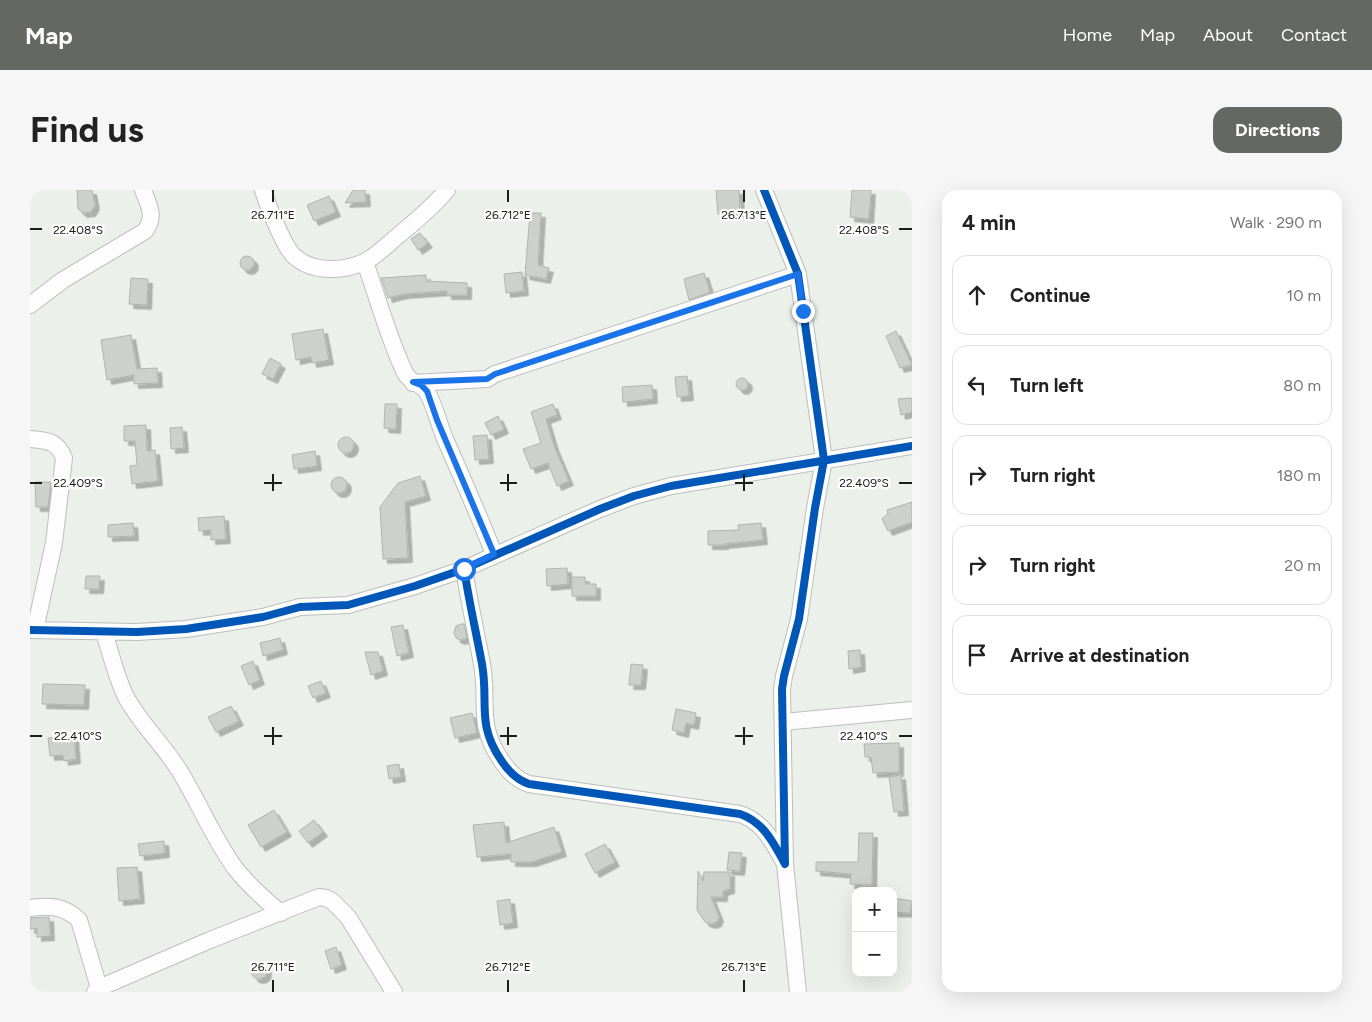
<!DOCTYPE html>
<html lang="en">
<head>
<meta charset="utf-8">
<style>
  body { margin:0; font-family:Figtree,sans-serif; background:#f6f6f6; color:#222 }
  .controls { position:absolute; right:15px; bottom:15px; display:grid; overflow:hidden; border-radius:10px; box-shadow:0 5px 20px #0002 }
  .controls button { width:45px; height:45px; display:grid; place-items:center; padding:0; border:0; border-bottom:1px solid #e0e0e0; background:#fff; color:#222; font:25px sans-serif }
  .stop { position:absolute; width:15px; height:15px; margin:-11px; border:4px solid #1a73e8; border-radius:50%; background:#fff }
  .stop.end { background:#1a73e8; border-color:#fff; box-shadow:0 1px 5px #0008 }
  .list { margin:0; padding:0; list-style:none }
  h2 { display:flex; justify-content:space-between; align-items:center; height:65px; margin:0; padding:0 20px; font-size:21px }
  h2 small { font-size:16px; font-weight:400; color:#767676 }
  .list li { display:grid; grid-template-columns:32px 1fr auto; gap:15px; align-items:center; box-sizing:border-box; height:80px; margin:0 10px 10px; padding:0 10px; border:1px solid #e0e0e0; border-radius:15px }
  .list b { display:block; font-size:19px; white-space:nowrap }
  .list em { font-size:16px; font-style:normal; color:#767676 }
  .icon { flex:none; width:28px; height:28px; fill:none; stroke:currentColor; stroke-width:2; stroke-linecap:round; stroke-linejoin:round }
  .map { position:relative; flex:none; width:882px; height:802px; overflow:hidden; border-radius:15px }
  header { display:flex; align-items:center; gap:30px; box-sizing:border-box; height:70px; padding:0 25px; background:#646762; color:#fff }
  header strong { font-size:24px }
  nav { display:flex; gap:28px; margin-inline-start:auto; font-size:18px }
  .intro { display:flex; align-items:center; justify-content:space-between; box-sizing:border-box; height:120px; padding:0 30px }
  h1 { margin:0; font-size:35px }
  .button { padding:12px 22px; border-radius:15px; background:#646762; color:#fff; font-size:18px; font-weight:700 }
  main { display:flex; gap:30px; padding:0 30px }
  aside { flex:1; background:#fff; border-radius:15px; box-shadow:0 5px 20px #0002 }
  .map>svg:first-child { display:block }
  .building { fill:#ced0cb; stroke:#b1b4af; filter:url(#shadow) }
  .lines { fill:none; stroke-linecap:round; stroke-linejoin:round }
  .minor-casing { stroke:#bcbfbb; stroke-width:18 }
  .minor { stroke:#fcfdfc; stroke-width:16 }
  .cycleway-casing { stroke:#fff; stroke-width:11 }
  .cycleway { stroke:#0057b8; stroke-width:8 }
  .route { stroke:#1a73e8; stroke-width:6 }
  .ticks { fill:none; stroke:#1b1d19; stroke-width:2 }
  .ticks-label { font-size:12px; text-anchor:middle; fill:#1b1d19; stroke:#fff; stroke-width:4.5; stroke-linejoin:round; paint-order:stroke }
</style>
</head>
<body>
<header>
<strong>Map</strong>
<nav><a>Home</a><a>Map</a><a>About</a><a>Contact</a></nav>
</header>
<div class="intro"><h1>Find us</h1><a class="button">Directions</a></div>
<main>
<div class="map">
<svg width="882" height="802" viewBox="0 0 882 802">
  <defs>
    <filter id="shadow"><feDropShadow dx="4.5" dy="4.5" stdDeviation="0" flood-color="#0004"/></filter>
  </defs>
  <rect width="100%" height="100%" fill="#ecf0ea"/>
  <!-- building -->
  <path class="building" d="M 47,0 L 62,0 L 65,15 L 61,22 L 53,23 L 48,19 Z
    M 323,0 L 335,0 L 336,12 L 315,13 Z
    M 686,0 L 709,0 L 710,22 L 688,24 Z
    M 822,0 L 841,0 L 839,29 L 820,27 Z
    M 299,6 L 306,22 L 284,31 L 277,15 Z
    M 500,23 L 511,23 L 508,75 L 519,78 L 516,89 L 495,85 Z
    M 390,43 L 398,53 L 388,60 L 381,49 Z
    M210 73a7 7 0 1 1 14 0a7 7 0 1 1-14 0Z
    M 492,82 L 494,101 L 476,103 L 474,84 Z
    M 674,83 L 680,102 L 659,110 L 654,89 Z
    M 396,85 L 396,91 L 437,93 L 437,105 L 417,105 L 417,101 L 374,104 L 358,108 L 351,88 Z
    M 101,88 L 118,89 L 117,115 L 99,114 Z
    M 293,139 L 299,170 L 282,173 L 281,167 L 266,170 L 262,144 Z
    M 866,141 L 882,175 L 870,178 L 856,146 Z
    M 101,145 L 107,179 L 127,178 L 128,193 L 104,194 L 104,185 L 77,190 L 71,150 Z
    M 240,168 L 251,174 L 243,189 L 232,184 Z
    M 657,186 L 659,206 L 647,207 L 645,187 Z
    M706 194a6 6 0 1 1 12 0a6 6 0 1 1-12 0Z
    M 622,195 L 623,209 L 593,212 L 592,197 Z
    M 882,208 L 882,222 L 871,225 L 868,209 Z
    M 355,214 L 367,214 L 366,239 L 354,238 Z
    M 523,214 L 527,225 L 516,229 L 524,256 L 539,291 L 527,296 L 518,273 L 501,279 L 493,259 L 511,253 L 501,222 Z
    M 468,226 L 474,239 L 461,245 L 455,233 Z
    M 116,235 L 117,261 L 125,260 L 128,291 L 102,294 L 100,276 L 107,275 L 105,251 L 94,251 L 94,236 Z
    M 152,237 L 154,258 L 141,259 L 140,238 Z
    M 457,245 L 459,269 L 445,270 L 443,246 Z
    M308 255a8 8 0 1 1 16 0a8 8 0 1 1-16 0Z
    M 285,261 L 287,276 L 264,279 L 262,265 Z
    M 390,286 L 396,306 L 375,312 L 378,368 L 353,369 L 350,317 L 368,293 Z
    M301 295a8 8 0 1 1 16 0a8 8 0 1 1-16 0Z
    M 5,292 L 21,292 L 18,317 L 6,317 Z
    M 882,312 L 882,332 L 858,341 L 852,329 L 858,324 L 857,320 Z
    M 194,326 L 196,349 L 181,350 L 181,340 L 169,341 L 168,328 Z
    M 103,333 L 104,346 L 78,347 L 78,335 Z
    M 731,333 L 733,350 L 694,354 L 694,355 L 678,355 L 678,341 L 709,340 L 708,335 Z
    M 537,378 L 538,394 L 517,396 L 516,379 Z
    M 56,386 L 70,386 L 69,399 L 55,399 Z
    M 542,387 L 555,387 L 555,394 L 566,394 L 566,406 L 542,406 Z
    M 431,434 L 434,434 L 437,448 L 430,450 L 426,448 L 424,443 L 426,436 Z
    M 373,435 L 379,463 L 367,466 L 361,437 Z
    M 250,448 L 253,460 L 233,466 L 230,453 Z
    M 830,460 L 831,477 L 819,479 L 818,461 Z
    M 335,462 L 348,462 L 353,481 L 341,485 Z
    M 223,471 L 230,490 L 219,495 L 211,476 Z
    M 601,474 L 613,475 L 611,495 L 599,495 Z
    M 291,491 L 296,503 L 283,508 L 278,496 Z
    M 13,494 L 55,495 L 54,515 L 12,514 Z
    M 201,516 L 209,531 L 186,542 L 178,527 Z
    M 646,519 L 666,523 L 664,535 L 656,533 L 654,543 L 642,540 Z
    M 442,523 L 447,543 L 425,548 L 420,528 Z
    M 44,546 L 46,569 L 34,571 L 33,565 L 20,566 L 18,548 Z
    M 869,553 L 869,582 L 843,583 L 841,567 L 835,567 L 834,554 Z
    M 369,574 L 371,587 L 359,589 L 357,576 Z
    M 871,585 L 874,621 L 864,622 L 859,587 Z
    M 244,620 L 257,642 L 231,657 L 218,635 Z
    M 284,630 L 293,642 L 278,653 L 269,641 Z
    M 474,632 L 476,653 L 524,637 L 532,662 L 502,672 L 481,672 L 481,664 L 447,667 L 443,635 Z
    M 829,643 L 843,643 L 842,695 L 820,694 L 821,684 L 786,681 L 786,672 L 828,672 Z
    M 134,651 L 135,663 L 110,666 L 108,654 Z
    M 575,654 L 585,672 L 565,683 L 555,664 Z
    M 699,662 L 712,663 L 710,681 L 697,680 Z
    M 107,677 L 110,709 L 89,711 L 87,678 Z
    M 668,681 L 673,691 L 674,682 L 700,682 L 700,699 L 693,701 L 693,707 L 681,707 L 689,727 L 687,732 L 682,734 L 675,732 L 667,720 Z
    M 863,708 L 882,711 L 880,723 L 863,722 Z
    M 480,709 L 483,733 L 470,735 L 467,711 Z
    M 19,727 L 20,746 L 7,747 L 7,738 L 0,739 L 0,728 Z
    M 306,757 L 312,775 L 301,779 L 295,761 Z
    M221 781a8 8 0 1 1 16 0a8 8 0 1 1-16 0Z"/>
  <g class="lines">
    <defs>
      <path id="minor" d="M 233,0 C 237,14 254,57 264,66 C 282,83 314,82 336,71 C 346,66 355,57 363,50 C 382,34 401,19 417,0
        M 335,72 C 348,109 358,147 375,183 C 380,193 392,193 397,202 C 405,216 409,234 415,249 C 432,287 449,326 464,364
        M 0,115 L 33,90 L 115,41 C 126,26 119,16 113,0
        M 383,193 L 457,189 L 465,184 L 768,84
        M 0,249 C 17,251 27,250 34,268 L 24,353 L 5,440
        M 434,379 C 439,411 446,442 452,474 C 459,513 446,533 471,570 C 478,581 487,590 499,594 L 710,624 C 734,632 744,654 755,674 L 752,499 L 754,486 L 769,429 L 785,318 L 794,270 L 768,84 L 734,0
        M 0,440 L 107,442 L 156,439 L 233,427 L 270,417 L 318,415 L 385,396 L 434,379 L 570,319 L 604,306 L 641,296 L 882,256
        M 74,442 C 80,461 87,490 96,507 C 111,535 136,557 152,585 C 170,615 184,649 205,678 C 218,695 234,709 251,723
        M 753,532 L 882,520
        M 755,674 L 768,802
        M 0,718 C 20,715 34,716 49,730 L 69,798
        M 65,802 L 69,798 L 180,750 L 289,707 L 296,708 L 302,711 L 318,727 L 364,802"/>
    </defs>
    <!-- minor casing -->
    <use href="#minor" class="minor-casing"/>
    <!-- minor -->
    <use href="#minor" class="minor"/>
    <defs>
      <path id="cycleway" d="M 434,379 C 439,411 446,442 452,474 C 459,513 446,533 471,570 C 478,581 487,590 499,594 L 710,624 C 734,632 744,654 755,674 L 752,499 L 754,486 L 769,429 L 785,318 L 794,270 L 768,84 L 734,0
        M 0,440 L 107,442 L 156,439 L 233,427 L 270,417 L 318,415 L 385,396 L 434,379 L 570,319 L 604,306 L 641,296 L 882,256"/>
    </defs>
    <!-- cycleway casing -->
    <use href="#cycleway" class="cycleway-casing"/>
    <!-- cycleway -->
    <use href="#cycleway" class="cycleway"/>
  </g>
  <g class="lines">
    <!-- route -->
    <path class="route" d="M 434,379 L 464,364 L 407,230 L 397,201 L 391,195 L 383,192 L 457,189 L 465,184 L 768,84 L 773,121"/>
  </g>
  <!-- ticks -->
  <path class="ticks" d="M 243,0 L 243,12M 478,0 L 478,12M 714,0 L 714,12M 0,39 L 12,39M 869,39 L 882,39M 243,284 L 243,301M 478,284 L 478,301M 714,284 L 714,301M 0,293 L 12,293M 234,293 L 252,293M 470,293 L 487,293M 705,293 L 723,293M 869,293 L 882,293M 243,537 L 243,555M 478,537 L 478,555M 714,537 L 714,555M 0,546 L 12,546M 234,546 L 252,546M 470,546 L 487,546M 705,546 L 723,546M 869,546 L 882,546M 243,790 L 243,802M 478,790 L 478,802M 714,790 L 714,802"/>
  <g class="ticks-label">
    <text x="243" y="29">26.711°E</text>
    <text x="478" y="29">26.712°E</text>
    <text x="714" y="29">26.713°E</text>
    <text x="48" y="44">22.408°S</text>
    <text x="834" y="44">22.408°S</text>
    <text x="48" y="297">22.409°S</text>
    <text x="834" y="297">22.409°S</text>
    <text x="48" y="550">22.410°S</text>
    <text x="834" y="550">22.410°S</text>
    <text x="243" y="781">26.711°E</text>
    <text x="478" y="781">26.712°E</text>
    <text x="714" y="781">26.713°E</text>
  </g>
</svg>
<div class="controls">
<button>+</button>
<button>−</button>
</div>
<div class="stop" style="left:434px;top:379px"></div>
<div class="stop end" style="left:773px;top:121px"></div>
</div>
<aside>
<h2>4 min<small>Walk · 290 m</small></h2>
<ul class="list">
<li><svg class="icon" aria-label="ahead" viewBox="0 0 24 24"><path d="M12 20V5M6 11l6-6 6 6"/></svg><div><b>Continue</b></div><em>10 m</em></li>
<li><svg class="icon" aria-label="left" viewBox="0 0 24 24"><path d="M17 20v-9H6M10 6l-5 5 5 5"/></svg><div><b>Turn left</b></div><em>80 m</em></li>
<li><svg class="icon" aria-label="right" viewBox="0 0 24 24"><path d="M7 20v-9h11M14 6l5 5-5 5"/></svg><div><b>Turn right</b></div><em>180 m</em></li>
<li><svg class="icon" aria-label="right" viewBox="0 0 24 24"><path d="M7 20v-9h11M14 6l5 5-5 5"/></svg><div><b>Turn right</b></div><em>20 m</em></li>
<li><svg class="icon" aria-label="arrive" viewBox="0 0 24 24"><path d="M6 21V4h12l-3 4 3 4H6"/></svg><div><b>Arrive at destination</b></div></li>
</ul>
</aside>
</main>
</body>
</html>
